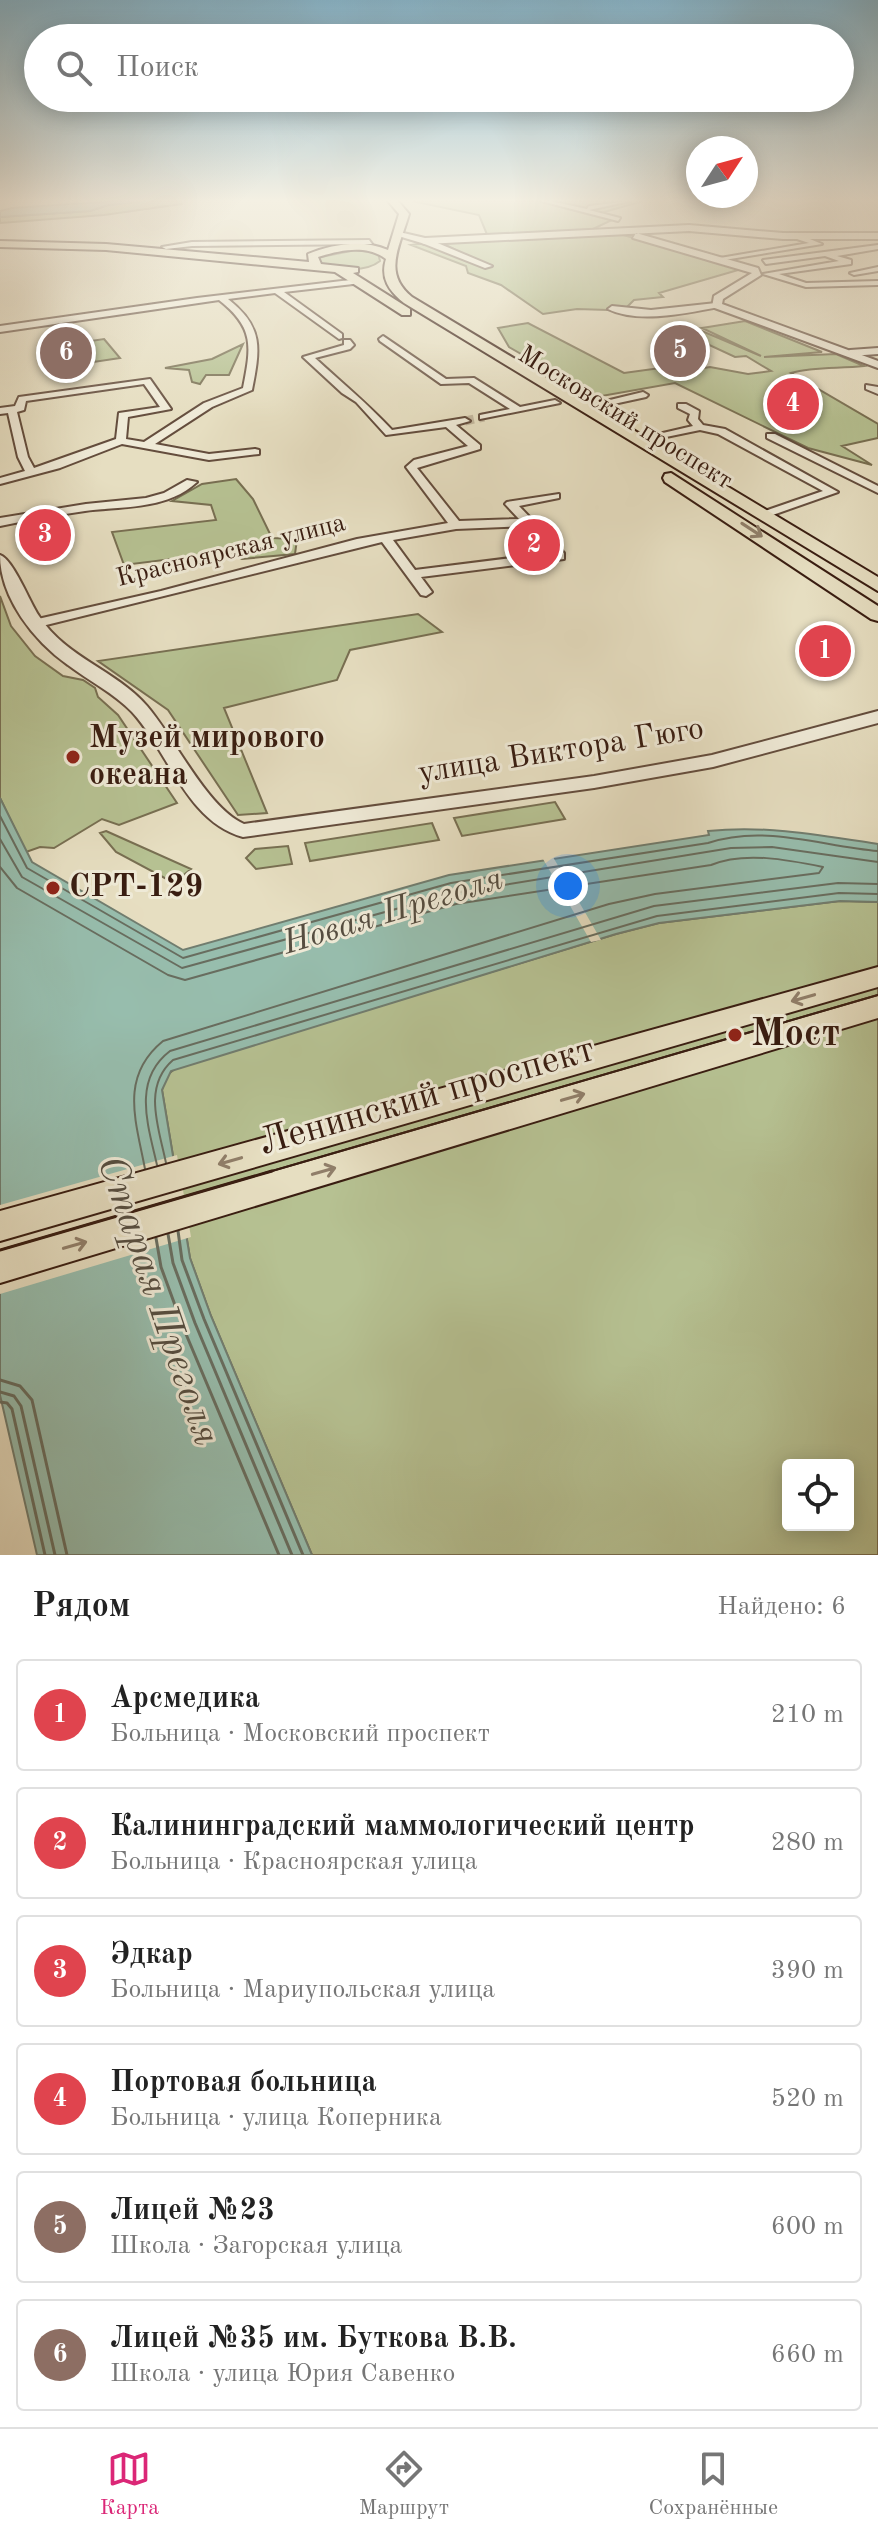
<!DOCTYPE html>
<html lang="ru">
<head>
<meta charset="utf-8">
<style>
  body { margin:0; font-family:"Old Standard TT",serif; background:#f2f2f2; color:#222 }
  .controls { position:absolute; right:24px; bottom:24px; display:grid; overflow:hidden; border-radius:8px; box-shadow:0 4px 20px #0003 }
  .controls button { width:72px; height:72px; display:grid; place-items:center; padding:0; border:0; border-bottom:2px solid #e0e0e0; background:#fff; color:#222; font:40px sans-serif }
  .compass { position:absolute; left:686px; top:136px; width:72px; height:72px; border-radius:50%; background:#fff; box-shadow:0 4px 20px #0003; rotate:54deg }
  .you { position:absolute; left:568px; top:886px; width:28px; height:28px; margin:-20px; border:6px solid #fff; border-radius:50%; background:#1a73e8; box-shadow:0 0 0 12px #1a73e833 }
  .badge { display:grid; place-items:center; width:52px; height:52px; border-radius:50%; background:#db2777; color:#fff; font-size:26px; font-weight:700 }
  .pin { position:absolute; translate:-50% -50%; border:4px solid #fff; box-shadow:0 2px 8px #0006 }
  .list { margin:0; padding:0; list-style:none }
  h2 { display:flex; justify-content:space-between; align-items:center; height:104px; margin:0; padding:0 32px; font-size:34px }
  h2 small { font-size:26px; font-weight:400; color:#767676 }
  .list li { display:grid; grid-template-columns:52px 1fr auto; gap:24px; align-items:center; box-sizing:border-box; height:112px; margin:0 16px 16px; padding:0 16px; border:2px solid #e0e0e0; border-radius:8px }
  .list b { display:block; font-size:30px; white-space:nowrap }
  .list p { margin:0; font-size:26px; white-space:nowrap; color:#767676 }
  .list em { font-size:26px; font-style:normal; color:#767676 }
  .icon { flex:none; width:44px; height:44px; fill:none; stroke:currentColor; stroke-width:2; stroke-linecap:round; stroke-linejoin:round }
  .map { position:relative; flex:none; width:878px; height:1555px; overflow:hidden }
  .search { position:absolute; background:#fff; box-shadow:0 4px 20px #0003; left:24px; right:24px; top:24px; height:88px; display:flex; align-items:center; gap:20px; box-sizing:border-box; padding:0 28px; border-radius:44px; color:#767676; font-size:30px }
  .sheet { height:872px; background:#fff }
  nav { display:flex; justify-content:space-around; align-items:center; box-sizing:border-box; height:112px; border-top:2px solid #e0e0e0; background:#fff; font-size:22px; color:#767676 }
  nav a { display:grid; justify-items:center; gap:4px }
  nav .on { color:#db2777 }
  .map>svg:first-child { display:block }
  .green { fill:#b6c192; stroke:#786f52; stroke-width:2; fill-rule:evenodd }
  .water { fill:#97bdad; stroke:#717d6f; stroke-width:2 }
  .pier { fill:#e6dec1 }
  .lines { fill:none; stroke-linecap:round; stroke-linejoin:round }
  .shore-far1 { stroke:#686d5f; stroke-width:2 }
  .shore { stroke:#686d5f; stroke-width:3 }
  .minor-tunnel { stroke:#c3b79e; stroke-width:9; stroke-dasharray:9 5; stroke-linecap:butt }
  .minor-casing { stroke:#644d3d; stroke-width:4 }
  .tertiary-casing { stroke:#644d3d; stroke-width:4 }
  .primary-casing { stroke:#391d11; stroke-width:4 }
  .minor { fill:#efead7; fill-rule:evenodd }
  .tertiary { fill:#efead7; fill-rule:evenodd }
  .primary { fill:#e6dec1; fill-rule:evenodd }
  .tram-far1 { stroke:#391d11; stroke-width:2 }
  .tram { stroke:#391d11; stroke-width:3 }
  .oneway { stroke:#907e69 }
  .poi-dot { fill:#8f2418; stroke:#efead7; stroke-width:3 }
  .labels { text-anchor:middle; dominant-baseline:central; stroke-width:6; stroke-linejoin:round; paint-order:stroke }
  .far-street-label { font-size:26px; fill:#391d11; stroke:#efead7 }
  .poi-label { font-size:32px; font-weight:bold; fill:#391d11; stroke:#efead7; text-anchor:start }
  .street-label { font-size:32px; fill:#391d11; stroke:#efead7 }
  .water-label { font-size:34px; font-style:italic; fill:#554d40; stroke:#efead7 }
  .near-poi-label { font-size:38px; font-weight:bold; fill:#391d11; stroke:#efead7; text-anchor:start }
  .near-street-label { font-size:38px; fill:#391d11; stroke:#efead7 }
  .near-water-label { font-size:40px; font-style:italic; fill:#554d40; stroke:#efead7 }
</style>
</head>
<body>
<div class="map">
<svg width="878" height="1555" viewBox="0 0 878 1555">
  <rect width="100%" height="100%" fill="#e6dec1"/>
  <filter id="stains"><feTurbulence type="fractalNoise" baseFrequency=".0025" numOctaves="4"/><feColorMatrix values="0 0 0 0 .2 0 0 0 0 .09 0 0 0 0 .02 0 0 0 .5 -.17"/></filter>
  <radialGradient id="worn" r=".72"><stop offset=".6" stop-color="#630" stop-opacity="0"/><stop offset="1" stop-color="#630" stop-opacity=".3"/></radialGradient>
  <!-- green -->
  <path class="green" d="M 147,201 L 181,201 L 182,204 L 104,215 L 0,223 L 0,217 L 90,211 L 108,205 Z
    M 412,201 L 643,201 L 597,214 L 614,219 L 593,229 L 488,237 L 479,215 Z
    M 612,232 L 745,268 L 659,293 L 663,297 L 634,300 L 628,306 L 640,311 L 577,309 L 543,314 L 501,285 L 468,273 L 466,266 L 411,245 L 425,243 L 489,267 L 442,243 Z
    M 356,250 L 378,253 L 380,261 C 364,274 333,269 316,261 L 316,258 Z
    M 745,321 L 822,352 L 764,357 L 836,354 L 864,366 C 839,369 815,366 791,373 L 878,424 L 878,438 L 842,446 L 872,465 L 808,448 L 675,383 L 596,397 L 509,347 L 498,328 L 528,323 L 624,373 L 675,366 L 692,370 L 710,367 L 748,374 L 771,371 L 746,356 L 735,357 L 690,336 L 689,332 L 702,331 L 761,356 L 702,328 Z
    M 104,339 L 120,358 L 87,363 L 71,344 Z
    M 243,344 L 229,375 L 206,375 L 200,384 L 192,382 L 189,370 L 165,368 L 212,359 Z
    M 236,479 L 253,499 L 272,538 L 297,539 L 295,554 L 242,559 L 228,552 L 124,565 L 112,532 L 216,520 L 211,505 L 172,501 L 202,484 Z
    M 0,596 L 11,626 L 35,656 L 63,676 L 83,680 L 95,688 L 98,697 L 118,715 L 177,803 L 119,825 L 102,819 L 54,848 L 40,847 L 26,852 L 0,798 Z
    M 418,614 L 442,632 L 350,650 L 337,680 L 224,708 L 267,813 L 238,815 L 168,710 L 98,661 Z
    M 555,802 L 565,819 L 462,836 L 454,818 Z
    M 432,823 L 439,840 L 310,861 L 305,843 Z
    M 106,831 L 191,869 L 174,883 L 116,852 L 100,833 Z
    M 288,846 L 292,864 L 256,869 L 246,858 L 255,849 Z
    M 840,901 L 878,902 L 878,1555 L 312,1555 L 211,1316 L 190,1258 L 162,1090 L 166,1076 L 176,1068 L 616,934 L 659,923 ZM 788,1465 L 848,1465 L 848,1525 L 788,1525 Z"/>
  <!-- water -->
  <path class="water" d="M 117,201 L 147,201 L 108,205 L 90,211 L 0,217 L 0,211 L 12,208 Z
    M 0,798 L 32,862 L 183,950 L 449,875 L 709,835 L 708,831 C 766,825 820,835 878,844 L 878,902 L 840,901 L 659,923 L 616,934 L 171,1071 L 162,1090 L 190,1258 L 211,1316 L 312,1555 L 37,1555 L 0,1395 Z"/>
  <!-- pier -->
  <path class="pier" d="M 553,857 L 601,940 L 591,942 L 543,859 Z
    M 177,1155 L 191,1237 L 0,1294 L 0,1205 Z"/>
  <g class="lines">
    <!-- shore-far1 -->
    <path class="shore-far1" d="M 0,816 L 27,868 L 183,958 L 451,883 L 708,843 C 764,824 821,846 878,851
      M 0,839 L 22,877 L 182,968 L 454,893 L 731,848 L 772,847 L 878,862
      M 0,867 L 17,888 L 168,975 L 185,980 L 456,904 L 711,865 C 744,851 789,860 823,867 L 819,873 L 655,894 L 609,904 L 163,1041 C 119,1077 136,1121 145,1169
      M 166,1163 C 159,1128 142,1087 173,1060 L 657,916 L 839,893 L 878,894
      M 157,1165 C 148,1125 132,1080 170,1051 L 654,906 L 838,883 L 878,884"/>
    <!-- shore -->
    <path class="shore" d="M 178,1231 L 182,1260 L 204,1319 L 303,1555
      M 168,1234 L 173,1263 L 195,1323 L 292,1555
      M 156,1238 L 161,1267 L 183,1327 L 279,1555
      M 0,1380 L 20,1386 L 32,1400 L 67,1555
      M 0,1392 L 14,1396 L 21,1406 L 55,1555
      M 0,1402 L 7,1403 L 12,1409 L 45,1555"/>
    <!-- minor-tunnel -->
    <path class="minor-tunnel" d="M 465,421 L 484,417"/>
    <defs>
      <path id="minor" d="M 541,201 L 550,201 L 587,209 L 589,206 L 630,201 L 589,210 L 620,218 L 618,221 Z
        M 800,235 L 822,244 L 718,261 L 714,259 L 809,243 L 797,239 Z
        M 422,239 L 428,239 L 492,266 L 485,268 L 422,243 Z
        M 369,240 L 372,244 L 192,246 L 166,249 L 162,247 L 192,242 Z
        M 878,245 L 878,249 L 837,256 L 851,260 L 851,264 L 779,274 L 806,283 L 878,281 L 878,285 L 806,287 L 763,274 L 839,261 L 825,256 L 766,264 L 763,260 Z
        M 878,267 L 878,271 L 854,275 L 850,273 Z
        M 359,279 L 362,283 L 284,292 L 342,334 L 342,338 L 339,339 L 275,293 L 228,299 C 264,327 260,349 252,390 L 212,407 L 155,444 L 209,454 L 255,449 L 259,450 L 259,454 L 209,460 L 122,444 L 60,468 L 0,484 L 0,478 L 25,471 L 18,457 L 8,413 L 0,414 L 0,408 L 15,406 L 19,397 L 150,379 L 171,409 L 128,417 L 126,439 L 144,442 L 204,403 L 243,388 C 251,347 255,328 219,300 L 0,332 L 0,326 L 197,298 ZM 144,384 L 160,407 L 119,413 L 116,439 L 34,468 L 28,457 L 17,412 L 24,410 L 26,401 Z
        M 716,303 L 719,307 C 687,313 638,324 608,309 L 612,306 L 651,310 Z
        M 383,336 L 446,379 L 474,378 L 520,407 L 555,400 L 560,403 L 480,419 L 480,415 L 510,409 L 469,383 L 441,384 L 380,341 L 379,339 Z
        M 344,340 L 350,340 L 354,345 L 350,349 L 315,358 C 341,382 368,404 392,430 L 465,418 L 470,421 L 456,425 L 480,445 L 480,449 L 417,468 L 459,521 L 519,519 L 505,504 L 507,502 L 559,494 L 559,498 L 519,506 L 564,553 L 564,559 L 421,577 L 432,592 L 426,596 L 421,595 L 382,542 L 34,628 L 29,627 L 29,621 L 161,591 L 357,539 L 448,523 L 406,467 L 414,460 L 468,446 L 446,427 L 386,435 L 356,402 L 342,393 L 303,357 L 344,345 ZM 525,526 L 551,553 L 415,570 L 393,540 L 456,529 Z
        M 878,348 L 878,354 L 850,356 L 845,353 L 850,350 Z
        M 866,385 L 878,387 L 878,394 L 866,389 Z
        M 643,392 L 648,395 L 646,397 L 586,410 L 581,407 Z
        M 678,404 L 686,404 L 699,411 L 698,419 L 703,425 L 725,429 L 838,492 L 767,517 L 759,517 L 759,513 L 823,491 L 718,434 L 700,430 L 637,443 L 637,439 L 693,426 L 688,420 L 690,414 L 678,408 Z
        M 767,434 L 775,434 L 878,486 L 878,493 L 767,438 Z
        M 187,480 L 197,482 C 167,510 123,506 85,511 C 57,515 28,520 0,526 L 0,518 L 86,504 L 146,498 L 164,493 Z"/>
      <path id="tertiary" d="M 689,225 L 783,233 L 878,233 L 878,239 L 783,239 L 689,231 L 425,244 L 395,235 L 399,232 L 425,238 Z
        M 636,233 L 758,268 L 761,275 L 723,299 L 722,304 L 878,361 L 878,368 L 712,307 L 714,296 L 752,273 L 633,238 Z
        M 0,555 C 13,559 30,603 39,616 C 66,658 116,670 147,706 C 174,737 207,808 244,824 L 594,776 L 712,755 L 878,711 L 878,723 L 713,767 L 594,788 L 243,837 C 187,822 168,751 132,712 C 114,693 89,681 68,665 C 34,641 0,598 0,555 Z"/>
      <path id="primary" d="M 388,201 L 398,201 L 409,214 C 400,246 382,273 412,297 L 878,577 L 878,591 L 404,303 C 389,291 380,278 386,259 C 367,244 340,250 318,257 L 321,264 L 358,268 L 358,272 L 353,273 L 410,309 L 410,315 L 402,315 L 335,272 L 106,250 L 0,247 L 0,241 L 106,244 L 309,262 L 308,254 C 334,244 362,239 388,250 L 399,214 Z
        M 671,473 L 878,606 L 878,621 L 871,619 L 665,482 L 663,478 L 665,474 Z
        M 878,967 L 878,987 L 0,1241 L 0,1211 Z
        M 878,996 L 878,1018 L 0,1283 L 0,1251 Z"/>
    </defs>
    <!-- minor casing -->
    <use href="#minor" class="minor-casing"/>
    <!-- tertiary casing -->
    <use href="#tertiary" class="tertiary-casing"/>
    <!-- primary casing -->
    <use href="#primary" class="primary-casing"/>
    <!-- minor -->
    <use href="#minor" class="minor"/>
    <!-- tertiary -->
    <use href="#tertiary" class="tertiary"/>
    <!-- primary -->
    <use href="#primary" class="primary"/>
    <!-- tram-far1 -->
    <path class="tram-far1" d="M 265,1173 L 878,995"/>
    <!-- tram -->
    <path class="tram" d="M 0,1250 L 272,1171"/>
  </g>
  <!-- one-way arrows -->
  <defs><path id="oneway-shaft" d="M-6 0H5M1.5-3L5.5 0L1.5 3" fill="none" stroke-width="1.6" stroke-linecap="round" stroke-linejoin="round" transform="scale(2)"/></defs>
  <g class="oneway">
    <use href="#oneway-shaft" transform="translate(752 530) rotate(33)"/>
    <use href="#oneway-shaft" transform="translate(803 998) rotate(164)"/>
    <use href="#oneway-shaft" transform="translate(573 1097) rotate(-16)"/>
    <use href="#oneway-shaft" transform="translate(230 1161) rotate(164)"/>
    <use href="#oneway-shaft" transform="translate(324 1171) rotate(-16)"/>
    <use href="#oneway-shaft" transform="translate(75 1245) rotate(-16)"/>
  </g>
  <!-- sky -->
  <linearGradient id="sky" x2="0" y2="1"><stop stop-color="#87b8d0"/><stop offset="0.48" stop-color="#f4f0e3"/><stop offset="1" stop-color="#f4f0e3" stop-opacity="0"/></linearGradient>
  <rect width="878" height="418" fill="url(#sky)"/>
  <!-- markers -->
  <g class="poi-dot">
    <circle cx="73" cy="757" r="8"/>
    <circle cx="53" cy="888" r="8"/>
    <circle cx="735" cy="1035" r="8"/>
  </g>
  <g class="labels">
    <!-- far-street labels -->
    <g class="far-street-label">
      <text transform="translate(625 418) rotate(32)">Московский проспект</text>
      <text transform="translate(231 551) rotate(-14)">Красноярская улица</text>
    </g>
    <!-- poi labels -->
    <g class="poi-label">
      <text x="89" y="739">Музей мирового<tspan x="89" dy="37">океана</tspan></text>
      <text x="69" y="888">СРТ-129</text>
    </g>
    <!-- street labels -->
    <g class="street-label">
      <text transform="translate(561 752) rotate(-9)">улица Виктора Гюго</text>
    </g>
    <!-- water labels -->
    <g class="water-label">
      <text transform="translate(393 912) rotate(-17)">Новая Преголя</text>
    </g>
    <!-- near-poi labels -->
    <g class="near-poi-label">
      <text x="751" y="1035">Мост</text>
    </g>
    <!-- near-street labels -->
    <g class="near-street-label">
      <text transform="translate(427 1097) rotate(-16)">Ленинский проспект</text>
    </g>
    <!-- near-water labels -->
    <g class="near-water-label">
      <text transform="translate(157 1301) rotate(71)">Старая Преголя</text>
    </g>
  </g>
  <rect width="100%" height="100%" filter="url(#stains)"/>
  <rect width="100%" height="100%" fill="url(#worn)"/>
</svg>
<div class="controls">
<button><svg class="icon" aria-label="locate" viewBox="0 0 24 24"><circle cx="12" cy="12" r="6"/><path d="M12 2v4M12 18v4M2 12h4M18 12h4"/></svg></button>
</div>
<svg class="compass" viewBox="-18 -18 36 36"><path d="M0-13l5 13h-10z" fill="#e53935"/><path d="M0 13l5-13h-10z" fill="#767676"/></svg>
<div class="you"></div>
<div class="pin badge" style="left:825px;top:651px;background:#e0444e">1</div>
<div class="pin badge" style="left:534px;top:545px;background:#e0444e">2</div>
<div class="pin badge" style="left:45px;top:535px;background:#e0444e">3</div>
<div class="pin badge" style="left:793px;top:404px;background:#e0444e">4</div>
<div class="pin badge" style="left:680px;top:351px;background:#8d6e63">5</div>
<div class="pin badge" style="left:66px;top:353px;background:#8d6e63">6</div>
<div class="search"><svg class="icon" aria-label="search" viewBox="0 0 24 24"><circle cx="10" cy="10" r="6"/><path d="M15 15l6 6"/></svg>Поиск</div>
</div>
<section class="sheet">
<h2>Рядом<small>Найдено: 6</small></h2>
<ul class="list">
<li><span class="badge" style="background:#e0444e">1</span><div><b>Арсмедика</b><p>Больница · Московский проспект</p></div><em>210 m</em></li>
<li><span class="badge" style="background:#e0444e">2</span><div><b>Калининградский маммологический центр</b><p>Больница · Красноярская улица</p></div><em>280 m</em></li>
<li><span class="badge" style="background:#e0444e">3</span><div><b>Эдкар</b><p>Больница · Мариупольская улица</p></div><em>390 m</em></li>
<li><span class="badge" style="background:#e0444e">4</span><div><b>Портовая больница</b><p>Больница · улица Коперника</p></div><em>520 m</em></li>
<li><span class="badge" style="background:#8d6e63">5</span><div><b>Лицей №23</b><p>Школа · Загорская улица</p></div><em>600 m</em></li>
<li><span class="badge" style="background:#8d6e63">6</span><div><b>Лицей №35 им. Буткова В.В.</b><p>Школа · улица Юрия Савенко</p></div><em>660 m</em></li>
</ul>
</section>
<nav>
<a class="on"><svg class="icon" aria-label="map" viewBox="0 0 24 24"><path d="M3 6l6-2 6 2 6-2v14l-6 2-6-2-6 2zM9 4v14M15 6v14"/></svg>Карта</a>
<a><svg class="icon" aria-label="directions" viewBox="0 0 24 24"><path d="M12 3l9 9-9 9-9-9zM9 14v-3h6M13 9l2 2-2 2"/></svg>Маршрут</a>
<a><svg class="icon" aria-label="saved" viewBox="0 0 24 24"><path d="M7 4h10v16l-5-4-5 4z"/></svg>Сохранённые</a>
</nav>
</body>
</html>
